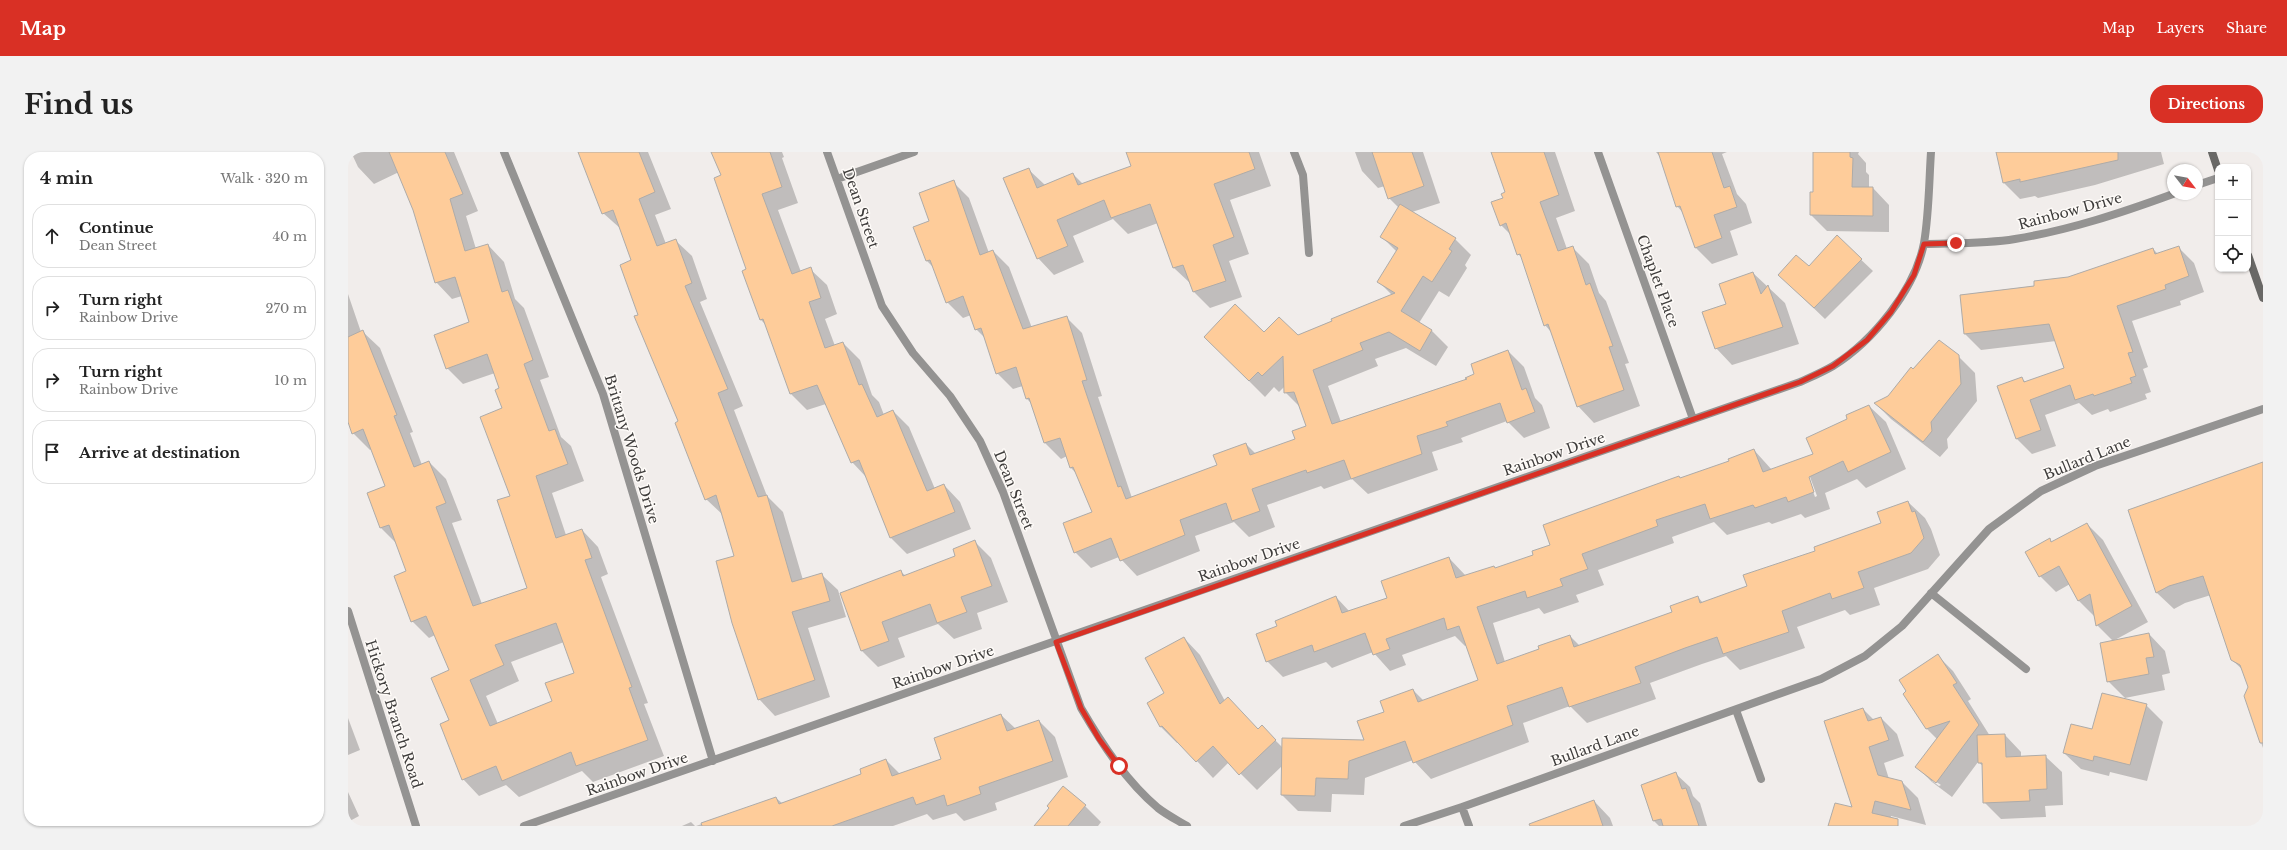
<!DOCTYPE html>
<html lang="en">
<head>
<meta charset="utf-8">
<style>
  body { margin:0; font-family:"Libre Baskerville",serif; background:#f2f2f2; color:#222 }
  .controls { position:absolute; right:12px; top:12px; display:grid; overflow:hidden; border-radius:8px; box-shadow:0 1px 3px #0004 }
  .controls button { width:36px; height:36px; display:grid; place-items:center; padding:0; border:0; border-bottom:1px solid #e0e0e0; background:#fff; color:#222; font:20px sans-serif }
  .compass { position:absolute; left:1819px; top:12px; width:36px; height:36px; border-radius:50%; background:#fff; box-shadow:0 1px 3px #0004; rotate:121deg }
  .stop { position:absolute; width:12px; height:12px; margin:-9px; border:3px solid #d93025; border-radius:50%; background:#fff }
  .stop.end { background:#d93025; border-color:#fff; box-shadow:0 1px 4px #0008 }
  .list { margin:0; padding:0; list-style:none }
  h2 { display:flex; justify-content:space-between; align-items:center; height:52px; margin:0; padding:0 16px; font-size:17px }
  h2 small { font-size:13px; font-weight:400; color:#767676 }
  .list li { display:grid; grid-template-columns:26px 1fr auto; gap:12px; align-items:center; box-sizing:border-box; height:64px; margin:0 8px 8px; padding:0 8px; border:1px solid #e0e0e0; border-radius:16px }
  .list b { display:block; font-size:15px; white-space:nowrap }
  .list p { margin:0; font-size:13px; white-space:nowrap; color:#767676 }
  .list em { font-size:13px; font-style:normal; color:#767676 }
  .icon { flex:none; width:22px; height:22px; fill:none; stroke:currentColor; stroke-width:2; stroke-linecap:round; stroke-linejoin:round }
  .map { position:relative; flex:none; width:1915px; height:674px; overflow:hidden; border-radius:16px }
  header { display:flex; align-items:center; gap:24px; box-sizing:border-box; height:56px; padding:0 20px; background:#d93025; color:#fff }
  header strong { font-size:19px }
  nav { display:flex; gap:22px; margin-inline-start:auto; font-size:14px }
  .intro { display:flex; align-items:center; justify-content:space-between; box-sizing:border-box; height:96px; padding:0 24px }
  h1 { margin:0; font-size:28px }
  .button { padding:10px 18px; border-radius:16px; background:#d93025; color:#fff; font-size:14px; font-weight:700 }
  main { display:flex; gap:24px; padding:0 24px }
  aside { flex:1; background:#fff; border-radius:16px; box-shadow:0 1px 3px #0004 }
  .map>svg:first-child { display:block }
  .shadow { fill:#0003; fill-rule:evenodd }
  .building { fill:#fecc9a; stroke:#aeaba8; fill-rule:evenodd }
  .lines { fill:none; stroke-linecap:round; stroke-linejoin:round }
  .minor { stroke:#949392; stroke-width:8 }
  .secondary { stroke:#696866; stroke-width:8 }
  .route { stroke:#d93025; stroke-width:5 }
  .labels { text-anchor:middle; dominant-baseline:central; stroke-width:3; stroke-linejoin:round; paint-order:stroke }
  .street-label { font-size:14px; fill:#3e3c3b; stroke:#fefbf8 }
</style>
</head>
<body>
<header>
<strong>Map</strong>
<nav><a>Map</a><a>Layers</a><a>Share</a></nav>
</header>
<div class="intro"><h1>Find us</h1><a class="button">Directions</a></div>
<main>
<aside>
<h2>4 min<small>Walk · 320 m</small></h2>
<ul class="list">
<li><svg class="icon" aria-label="ahead" viewBox="0 0 24 24"><path d="M12 20V5M6 11l6-6 6 6"/></svg><div><b>Continue</b><p>Dean Street</p></div><em>40 m</em></li>
<li><svg class="icon" aria-label="right" viewBox="0 0 24 24"><path d="M7 20v-9h11M14 6l5 5-5 5"/></svg><div><b>Turn right</b><p>Rainbow Drive</p></div><em>270 m</em></li>
<li><svg class="icon" aria-label="right" viewBox="0 0 24 24"><path d="M7 20v-9h11M14 6l5 5-5 5"/></svg><div><b>Turn right</b><p>Rainbow Drive</p></div><em>10 m</em></li>
<li><svg class="icon" aria-label="arrive" viewBox="0 0 24 24"><path d="M6 21V4h12l-3 4 3 4H6"/></svg><div><b>Arrive at destination</b></div></li>
</ul>
</aside>
<div class="map">
<svg width="1915" height="674" viewBox="0 0 1915 674">
  <rect width="100%" height="100%" fill="#f1edeb"/>
  <!-- shadow -->
  <path class="shadow" d="M 3,0 L 106,0 L 130,59 L 118,64 L 128,97 L 140,93 L 156,110 L 167,147 L 176,156 L 201,225 L 192,228 L 213,285 L 223,294 L 236,329 L 204,341 L 218,383 L 234,378 L 250,395 L 260,422 L 253,425 L 300,551 L 296,552 L 316,604 L 245,630 L 234,619 L 171,645 L 158,633 L 131,644 L 115,627 L 103,568 L 103,519 L 87,483 L 81,486 L 64,469 L 60,420 L 49,392 L 33,376 L 20,341 L 38,334 L 24,297 L 22,298 L 5,281 L 0,268 L 0,142 L 13,180 L 15,180 L 32,196 L 65,280 L 62,281 L 74,313 L 81,310 L 98,327 L 114,368 L 104,371 L 134,452 L 180,437 L 163,344 L 152,237 L 147,221 L 115,232 L 99,216 L 123,171 L 114,144 L 104,147 L 88,130 L 66,58 L 51,20 L 26,32 L 10,15 ZM 216,490 L 227,521 L 205,549 L 150,572 L 138,544 L 171,529 L 163,510 Z
    M 231,0 L 300,0 L 323,57 L 307,63 L 318,92 L 327,88 L 344,104 L 359,147 L 352,150 L 395,254 L 386,258 L 419,344 L 435,360 L 455,428 L 473,422 L 490,438 L 498,465 L 460,476 L 482,545 L 427,564 L 411,547 L 387,405 L 375,363 L 358,347 L 292,163 L 285,109 L 273,77 L 255,61 Z
    M 364,0 L 434,0 L 436,5 L 434,6 L 450,51 L 430,58 L 453,120 L 462,117 L 479,133 L 489,162 L 477,167 L 487,194 L 495,191 L 512,208 L 524,243 L 531,250 L 536,263 L 545,259 L 561,275 L 587,337 L 596,333 L 612,350 L 623,377 L 559,402 L 542,385 L 519,326 L 504,310 L 478,252 L 459,258 L 443,242 L 419,174 L 412,167 L 374,24 Z
    M 779,0 L 911,0 L 923,34 L 882,48 L 901,102 L 881,109 L 894,145 L 862,156 L 846,140 L 843,132 L 826,116 L 810,71 L 780,82 L 765,67 L 725,84 L 736,110 L 706,123 L 690,106 L 680,17 L 697,33 L 725,22 L 735,32 L 784,14 Z
    M 1007,0 L 1075,0 L 1092,51 L 1064,60 L 1107,87 L 1123,103 L 1117,113 L 1119,116 L 1101,145 L 1091,139 L 1071,171 L 1084,179 L 1100,195 L 1088,214 L 1058,196 L 1027,207 L 1030,214 L 980,234 L 993,270 L 1120,228 L 1160,199 L 1176,215 L 1187,246 L 1194,253 L 1202,276 L 1176,286 L 1159,269 L 1113,286 L 1115,290 L 1084,300 L 1090,318 L 1020,342 L 1004,327 L 976,337 L 973,334 L 919,353 L 927,375 L 901,385 L 886,370 L 847,384 L 852,399 L 789,424 L 771,405 L 743,416 L 727,400 L 745,361 L 729,322 L 723,316 L 719,304 L 713,307 L 697,291 L 683,251 L 679,247 L 675,234 L 665,237 L 649,221 L 638,187 L 628,177 L 623,163 L 615,166 L 599,150 L 586,116 L 579,109 L 582,69 L 605,30 L 621,46 L 641,101 L 645,99 L 661,115 L 684,176 L 718,165 L 734,181 L 754,244 L 750,245 L 784,346 L 870,314 L 898,292 L 908,302 L 949,288 L 960,274 L 953,256 L 937,240 L 937,234 L 931,240 L 926,235 L 917,245 L 857,185 L 917,181 L 949,184 L 1044,143 L 1031,130 L 1049,100 L 1033,84 L 1051,56 L 1041,46 L 1037,34 L 1030,36 L 1014,19 Z
    M 1144,0 L 1207,0 L 1227,59 L 1208,66 L 1219,97 L 1224,95 L 1241,112 L 1251,141 L 1258,149 L 1281,211 L 1277,212 L 1292,254 L 1246,271 L 1230,254 L 1203,180 L 1197,173 L 1174,106 L 1170,102 L 1164,84 L 1153,73 L 1158,41 Z
    M 1308,0 L 1379,0 L 1374,2 L 1389,42 L 1398,52 L 1404,71 L 1382,79 L 1390,103 L 1364,112 L 1347,95 L 1336,62 L 1329,54 L 1313,6 Z
    M 1466,0 L 1511,0 L 1510,2 L 1518,11 L 1518,20 L 1521,23 L 1521,36 L 1525,36 L 1541,53 L 1541,80 L 1479,79 L 1463,63 L 1466,41 Z
    M 1649,0 L 1813,0 L 1816,12 L 1747,33 L 1690,46 L 1687,44 L 1672,47 L 1656,31 Z
    M 1489,85 L 1525,119 L 1477,167 L 1431,123 L 1461,116 Z
    M 1830,95 L 1846,111 L 1856,140 L 1832,149 L 1833,153 L 1784,169 L 1800,215 L 1795,217 L 1803,240 L 1797,242 L 1799,247 L 1762,260 L 1760,257 L 1744,263 L 1731,251 L 1697,263 L 1708,294 L 1684,302 L 1669,287 L 1674,227 L 1678,230 L 1717,217 L 1708,189 L 1633,198 L 1617,182 L 1613,143 L 1687,134 L 1720,126 L 1805,97 L 1810,102 Z
    M 1405,121 L 1437,151 L 1451,192 L 1384,213 L 1368,196 L 1380,153 Z
    M 1580,200 L 1610,204 L 1627,221 L 1629,249 L 1599,287 L 1600,296 L 1592,305 L 1543,267 L 1527,251 L 1541,245 Z
    M 1521,254 L 1538,270 L 1558,317 L 1518,336 L 1509,327 L 1477,341 L 1482,357 L 1457,366 L 1453,362 L 1424,372 L 1421,370 L 1379,383 L 1366,370 L 1324,385 L 1326,391 L 1250,418 L 1256,433 L 1228,443 L 1231,450 L 1196,462 L 1191,456 L 1145,471 L 1157,510 L 1192,498 L 1222,484 L 1232,494 L 1325,460 L 1350,445 L 1355,451 L 1400,435 L 1469,399 L 1534,372 L 1560,350 L 1577,366 L 1583,377 L 1592,403 L 1580,417 L 1526,436 L 1532,453 L 1502,463 L 1497,458 L 1449,475 L 1457,496 L 1392,518 L 1378,504 L 1354,512 L 1302,531 L 1308,547 L 1239,571 L 1222,554 L 1175,571 L 1181,590 L 1083,627 L 1065,608 L 1017,626 L 1016,643 L 984,642 L 983,660 L 950,659 L 934,643 L 934,614 L 909,638 L 881,610 L 865,626 L 831,590 L 829,591 L 812,574 L 817,541 L 836,486 L 852,503 L 877,549 L 911,578 L 914,575 L 935,596 L 1017,589 L 1037,560 L 1065,538 L 1076,549 L 1131,529 L 1119,493 L 1117,494 L 1107,484 L 1054,503 L 1058,513 L 1042,519 L 1025,500 L 984,516 L 978,510 L 935,525 L 919,509 L 930,474 L 988,445 L 1002,460 L 1040,446 L 1101,406 L 1118,424 L 1148,417 L 1186,403 L 1333,327 L 1382,310 L 1406,298 L 1424,318 L 1466,302 L 1500,268 ZM 1460,325 L 1462,325 L 1469,344 L 1467,345 Z
    M 1915,311 L 1915,596 L 1897,544 L 1901,535 L 1896,519 L 1884,508 L 1863,443 L 1837,451 L 1826,457 L 1809,441 L 1781,359 Z
    M 1739,372 L 1755,388 L 1800,470 L 1765,489 L 1801,482 L 1817,499 L 1822,521 L 1814,523 L 1817,538 L 1777,546 L 1760,529 L 1765,489 L 1749,473 L 1746,464 L 1730,448 L 1722,432 L 1708,440 L 1692,424 L 1701,388 L 1705,391 Z
    M 627,390 L 643,406 L 660,450 L 629,461 L 634,477 L 606,487 L 590,472 L 550,486 L 557,505 L 530,515 L 514,499 L 553,420 L 558,424 L 609,405 Z
    M 1590,504 L 1605,519 L 1623,547 L 1620,549 L 1642,584 L 1657,583 L 1673,600 L 1673,605 L 1697,604 L 1714,620 L 1715,653 L 1697,654 L 1698,665 L 1653,667 L 1636,650 L 1635,614 L 1630,610 L 1604,645 L 1584,630 L 1569,615 L 1589,587 L 1578,576 ZM 1584,627 L 1593,633 L 1591,634 L 1584,629 Z
    M 1798,553 L 1815,570 L 1799,629 L 1762,620 L 1761,624 L 1733,617 L 1716,601 L 1745,579 Z
    M 1515,557 L 1526,568 L 1533,566 L 1549,582 L 1556,604 L 1536,611 L 1541,627 L 1554,630 L 1570,646 L 1578,673 L 1543,664 L 1541,674 L 1481,674 L 1505,657 Z
    M 653,563 L 668,577 L 691,569 L 707,585 L 720,625 L 647,651 L 649,658 L 616,669 L 608,661 L 585,668 L 579,662 L 545,674 L 348,674 L 428,646 L 434,651 L 515,623 L 538,608 L 552,622 L 594,607 Z
    M 0,566 L 12,598 L 0,603 Z
    M 1328,622 L 1342,635 L 1345,644 L 1352,651 L 1359,674 L 1311,674 L 1306,669 Z
    M 0,640 L 11,664 L 0,670 Z
    M 1246,649 L 1262,666 L 1265,674 L 1210,674 Z
    M 737,654 L 753,670 L 750,674 L 687,674 L 703,656 Z
    M 343,670 L 347,674 L 334,674 Z"/>
  <!-- building -->
  <path class="building" d="M 41,0 L 97,0 L 115,42 L 102,47 L 117,99 L 140,92 L 154,140 L 160,138 L 185,208 L 176,212 L 201,279 L 207,277 L 220,312 L 188,324 L 208,386 L 234,377 L 244,406 L 237,408 L 284,535 L 281,536 L 300,588 L 228,614 L 223,600 L 154,629 L 148,614 L 114,628 L 92,572 L 101,568 L 83,526 L 101,518 L 78,464 L 63,470 L 46,424 L 58,419 L 41,373 L 32,376 L 19,341 L 37,334 L 15,277 L 4,282 L 0,270 L 0,185 L 15,178 L 49,263 L 46,264 L 66,315 L 81,309 L 98,351 L 88,355 L 125,454 L 179,436 L 149,348 L 162,344 L 132,265 L 154,256 L 147,238 L 151,236 L 139,202 L 98,217 L 86,183 L 121,170 L 107,125 L 87,131 L 65,58 ZM 208,471 L 226,521 L 197,531 L 204,549 L 142,574 L 122,528 L 156,513 L 147,493 Z
    M 230,0 L 291,0 L 307,40 L 291,47 L 309,94 L 328,87 L 344,131 L 337,134 L 380,237 L 370,241 L 410,345 L 419,343 L 444,430 L 474,421 L 482,449 L 444,460 L 467,528 L 410,548 L 384,471 L 368,409 L 386,404 L 368,343 L 357,348 L 327,271 L 330,269 L 286,164 L 290,163 L 272,113 L 283,108 L 265,58 L 254,62 Z
    M 363,0 L 422,0 L 434,35 L 414,42 L 444,122 L 463,115 L 473,146 L 461,150 L 477,196 L 495,190 L 511,233 L 514,232 L 529,265 L 545,258 L 579,339 L 596,332 L 607,360 L 542,386 L 511,308 L 503,311 L 469,233 L 442,242 L 415,167 L 412,168 L 394,119 L 398,117 L 366,26 L 373,23 Z
    M 778,0 L 901,0 L 907,17 L 866,32 L 886,85 L 865,93 L 878,129 L 845,140 L 835,113 L 825,116 L 802,52 L 763,66 L 756,48 L 709,68 L 720,94 L 689,107 L 655,26 L 681,16 L 689,36 L 725,21 L 730,33 L 783,14 Z
    M 1024,0 L 1064,0 L 1076,34 L 1040,47 Z
    M 1143,0 L 1196,0 L 1211,43 L 1192,50 L 1210,99 L 1225,94 L 1238,133 L 1242,131 L 1265,194 L 1261,195 L 1276,238 L 1229,255 L 1200,172 L 1196,174 L 1172,102 L 1169,103 L 1158,71 L 1152,74 L 1143,50 L 1155,46 L 1153,42 L 1157,40 Z
    M 1310,0 L 1364,0 L 1376,36 L 1382,34 L 1389,55 L 1366,63 L 1374,86 L 1347,96 L 1332,54 L 1328,55 Z
    M 1465,0 L 1502,0 L 1502,5 L 1505,6 L 1504,35 L 1525,35 L 1525,64 L 1462,63 L 1462,40 L 1465,40 Z
    M 1648,0 L 1770,0 L 1770,8 L 1672,30 L 1672,27 L 1655,31 Z
    M 606,28 L 632,103 L 645,98 L 675,177 L 719,164 L 739,228 L 734,229 L 770,335 L 773,334 L 778,347 L 869,313 L 865,303 L 898,291 L 902,303 L 947,287 L 944,279 L 958,274 L 946,240 L 936,241 L 935,204 L 914,224 L 910,220 L 901,229 L 856,185 L 887,152 L 916,180 L 931,165 L 950,183 L 984,169 L 983,167 L 1047,141 L 1029,130 L 1050,96 L 1032,85 L 1052,52 L 1108,86 L 1101,97 L 1104,99 L 1084,130 L 1075,124 L 1053,159 L 1084,178 L 1072,199 L 1041,180 L 1012,191 L 1015,198 L 965,218 L 984,272 L 1119,227 L 1117,226 L 1126,222 L 1123,212 L 1160,198 L 1174,238 L 1178,236 L 1187,260 L 1159,271 L 1152,251 L 1098,270 L 1100,274 L 1069,284 L 1074,302 L 1003,327 L 996,308 L 959,321 L 958,318 L 904,337 L 912,359 L 884,369 L 878,351 L 832,368 L 837,383 L 772,409 L 763,386 L 726,401 L 715,371 L 744,360 L 725,315 L 722,316 L 712,286 L 696,291 L 681,246 L 678,247 L 668,215 L 648,222 L 633,176 L 627,178 L 615,144 L 598,151 L 582,108 L 578,109 L 565,75 L 581,69 L 571,41 Z
    M 1489,83 L 1514,107 L 1466,156 L 1430,123 L 1448,103 L 1461,114 Z
    M 1831,94 L 1841,124 L 1817,133 L 1818,137 L 1769,154 L 1785,200 L 1780,201 L 1788,224 L 1782,226 L 1784,231 L 1746,244 L 1745,242 L 1727,248 L 1722,233 L 1682,248 L 1693,278 L 1668,287 L 1649,234 L 1674,225 L 1676,230 L 1716,216 L 1701,172 L 1616,182 L 1612,143 L 1686,134 L 1686,129 L 1720,125 L 1805,96 L 1807,102 Z
    M 1405,120 L 1413,142 L 1420,133 L 1435,175 L 1367,197 L 1354,160 L 1378,152 L 1371,132 Z
    M 1591,188 L 1611,203 L 1613,232 L 1583,270 L 1584,279 L 1575,290 L 1526,251 L 1540,244 L 1563,215 L 1565,217 Z
    M 1521,253 L 1543,300 L 1500,320 L 1495,309 L 1461,325 L 1466,340 L 1440,350 L 1438,345 L 1407,356 L 1405,353 L 1362,367 L 1357,352 L 1308,368 L 1310,374 L 1234,402 L 1240,417 L 1212,427 L 1215,434 L 1179,446 L 1177,439 L 1129,455 L 1149,512 L 1191,497 L 1190,494 L 1222,483 L 1226,495 L 1324,460 L 1322,454 L 1350,444 L 1352,451 L 1399,434 L 1395,423 L 1467,399 L 1466,395 L 1533,371 L 1529,360 L 1560,349 L 1564,360 L 1567,359 L 1576,386 L 1563,401 L 1510,420 L 1516,436 L 1484,447 L 1482,441 L 1434,459 L 1441,480 L 1375,502 L 1369,485 L 1337,496 L 1287,515 L 1293,531 L 1221,555 L 1214,535 L 1159,554 L 1165,573 L 1065,611 L 1057,589 L 1001,609 L 1000,627 L 968,626 L 967,644 L 933,643 L 934,586 L 1016,588 L 1009,569 L 1036,560 L 1032,549 L 1065,537 L 1070,550 L 1130,528 L 1111,474 L 1099,478 L 1096,466 L 1038,487 L 1042,497 L 1025,503 L 1017,481 L 966,500 L 964,493 L 918,510 L 908,482 L 929,474 L 927,469 L 988,444 L 994,461 L 1039,446 L 1033,429 L 1101,405 L 1108,426 L 1146,414 L 1147,416 L 1185,403 L 1184,399 L 1202,393 L 1195,373 L 1331,324 L 1332,326 L 1381,309 L 1380,307 L 1406,297 L 1415,320 L 1465,302 L 1458,286 L 1499,267 L 1498,263 Z
    M 1915,310 L 1915,591 L 1912,591 L 1896,544 L 1900,535 L 1892,513 L 1883,508 L 1855,424 L 1821,434 L 1808,441 L 1780,358 Z
    M 1739,371 L 1784,454 L 1748,474 L 1742,442 L 1730,449 L 1711,414 L 1691,425 L 1677,400 L 1702,386 L 1703,390 Z
    M 627,388 L 644,434 L 613,445 L 619,460 L 589,471 L 582,452 L 534,470 L 541,489 L 513,499 L 492,441 L 553,418 L 555,424 L 607,404 L 605,397 Z
    M 1801,481 L 1806,505 L 1798,506 L 1801,522 L 1759,530 L 1752,491 Z
    M 836,485 L 872,552 L 880,545 L 910,577 L 914,573 L 928,588 L 891,623 L 865,594 L 848,610 L 814,574 L 812,575 L 799,551 L 816,541 L 797,506 Z
    M 1590,502 L 1609,531 L 1605,533 L 1631,573 L 1588,631 L 1567,615 L 1602,569 L 1578,577 L 1555,542 L 1558,539 L 1551,528 Z
    M 1754,541 L 1799,552 L 1782,613 L 1746,604 L 1745,609 L 1715,601 L 1723,572 L 1744,577 Z
    M 1515,556 L 1520,569 L 1533,565 L 1541,588 L 1521,595 L 1530,623 L 1554,629 L 1563,658 L 1527,649 L 1524,661 L 1550,667 L 1550,674 L 1480,674 L 1487,651 L 1504,655 L 1476,569 Z
    M 653,562 L 659,579 L 691,568 L 705,609 L 631,635 L 633,642 L 599,654 L 596,643 L 568,653 L 565,645 L 484,674 L 354,674 L 353,671 L 428,645 L 431,652 L 513,622 L 512,617 L 538,607 L 544,624 L 593,607 L 586,586 Z
    M 1657,582 L 1658,605 L 1698,603 L 1699,637 L 1681,638 L 1682,649 L 1635,651 L 1634,611 L 1630,611 L 1629,583 Z
    M 1328,620 L 1334,637 L 1338,636 L 1351,674 L 1315,674 L 1313,667 L 1305,669 L 1293,633 Z
    M 715,634 L 738,653 L 720,674 L 686,674 L 701,656 L 699,654 Z
    M 1246,648 L 1255,674 L 1182,674 L 1181,672 Z"/>
  <g class="lines">
    <!-- minor -->
    <path class="minor" d="M 156,0 L 255,242 L 365,609
      M 479,0 L 534,154 L 565,201 L 602,244 L 632,289 L 655,340 L 733,556 C 754,592 778,629 810,656 C 819,663 829,668 839,674
      M 946,0 L 955,23 L 961,101
      M 1250,0 L 1345,267
      M 489,27 L 566,0
      M 1849,33 L 1870,26
      M 1576,92 C 1606,91 1637,92 1667,87 C 1722,78 1773,61 1825,42
      M 1583,441 L 1678,517
      M 0,459 L 68,674
      M 1388,558 L 1413,627
      M 1114,655 L 1121,674
      M 176,674 L 1452,230 C 1463,225 1475,220 1485,214 C 1525,189 1567,138 1576,91 C 1581,62 1581,30 1583,0
      M 1056,674 L 1114,655 L 1473,527 L 1517,504 L 1554,474 L 1641,377 L 1693,339 L 1747,314 L 1915,257"/>
    <!-- secondary -->
    <path class="secondary" d="M 1864,0 L 1870,18
      M 1900,103 L 1915,146"/>
  </g>
  <g class="lines">
    <!-- route -->
    <path class="route" d="M 771,614 L 751,587 L 733,556 L 708,490 L 1452,230 L 1485,214 L 1519,188 L 1543,160 L 1566,123 L 1576,92 L 1608,91"/>
  </g>
  <g class="labels">
    <!-- street labels -->
    <g class="street-label">
      <text transform="translate(513 56) rotate(71)">Dean Street</text>
      <text transform="translate(1722 59) rotate(-15)">Rainbow Drive</text>
      <text transform="translate(1310 129) rotate(70)">Chaplet Place</text>
      <text transform="translate(284 297) rotate(73)">Brittany Woods Drive</text>
      <text transform="translate(1206 302) rotate(-19)">Rainbow Drive</text>
      <text transform="translate(1739 306) rotate(-22)">Bullard Lane</text>
      <text transform="translate(666 338) rotate(68)">Dean Street</text>
      <text transform="translate(901 408) rotate(-19)">Rainbow Drive</text>
      <text transform="translate(595 515) rotate(-19)">Rainbow Drive</text>
      <text transform="translate(46 562) rotate(72)">Hickory Branch Road</text>
      <text transform="translate(1247 594) rotate(-20)">Bullard Lane</text>
      <text transform="translate(289 622) rotate(-19)">Rainbow Drive</text>
    </g>
  </g>
</svg>
<div class="controls">
<button>+</button>
<button>−</button>
<button><svg class="icon" aria-label="locate" viewBox="0 0 24 24"><circle cx="12" cy="12" r="6"/><path d="M12 2v4M12 18v4M2 12h4M18 12h4"/></svg></button>
</div>
<svg class="compass" viewBox="-18 -18 36 36"><path d="M0-13l5 13h-10z" fill="#e53935"/><path d="M0 13l5-13h-10z" fill="#767676"/></svg>
<div class="stop" style="left:771px;top:614px"></div>
<div class="stop end" style="left:1608px;top:91px"></div>
</div>
</main>
</body>
</html>
